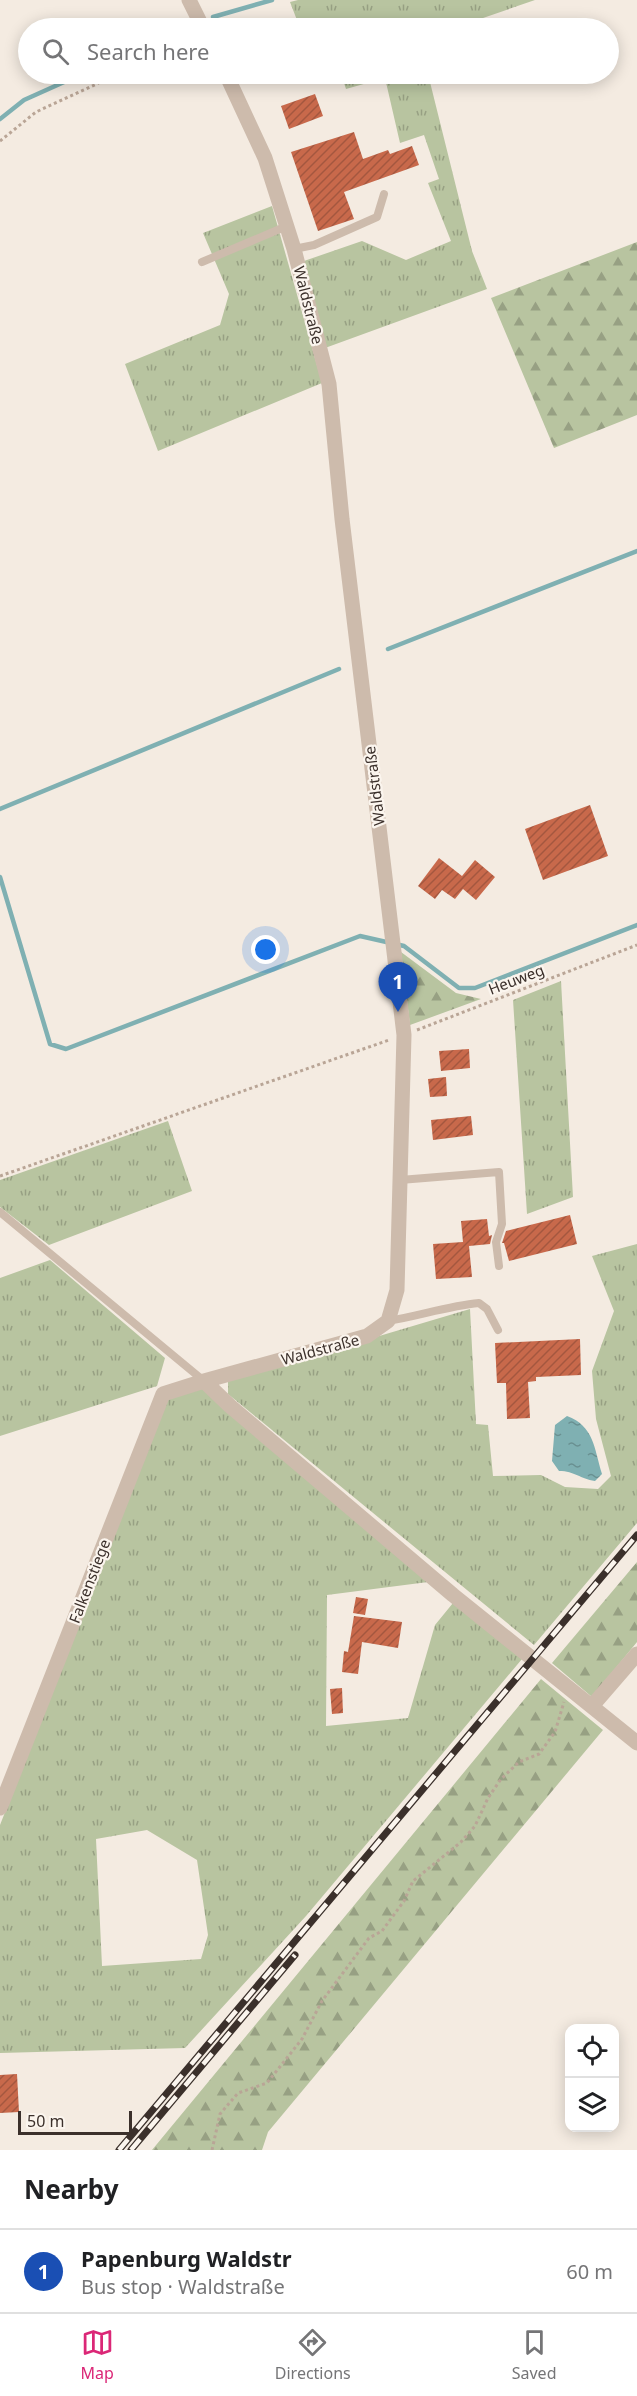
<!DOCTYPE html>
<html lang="en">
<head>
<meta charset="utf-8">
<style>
  body { margin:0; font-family:"Noto Sans",sans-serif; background:#f2f2f2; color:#202124 }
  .controls { position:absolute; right:18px; bottom:18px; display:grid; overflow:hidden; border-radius:12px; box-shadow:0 3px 15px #0003 }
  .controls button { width:54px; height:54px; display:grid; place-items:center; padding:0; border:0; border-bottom:2px solid #e0e0e0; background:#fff; color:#202124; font:30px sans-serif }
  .scale { position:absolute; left:18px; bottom:15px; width:114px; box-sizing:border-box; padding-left:6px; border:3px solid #3b302b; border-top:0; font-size:16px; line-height:21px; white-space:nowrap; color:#3b302b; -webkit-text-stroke:4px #fbf5ee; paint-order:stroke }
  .you { position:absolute; left:266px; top:950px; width:21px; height:21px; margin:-15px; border:4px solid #fff; border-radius:50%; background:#1a73e8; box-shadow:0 0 0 9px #1a73e833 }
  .badge { display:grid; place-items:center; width:39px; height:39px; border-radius:50%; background:#db2777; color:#fff; font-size:20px; font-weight:700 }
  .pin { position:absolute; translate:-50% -50px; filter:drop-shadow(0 2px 3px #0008) }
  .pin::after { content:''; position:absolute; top:32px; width:21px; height:18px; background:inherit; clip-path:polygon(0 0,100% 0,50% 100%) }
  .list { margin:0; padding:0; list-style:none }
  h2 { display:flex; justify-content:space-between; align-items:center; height:78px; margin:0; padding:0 24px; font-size:26px }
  h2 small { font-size:20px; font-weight:400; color:#757577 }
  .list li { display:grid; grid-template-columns:39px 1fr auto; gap:18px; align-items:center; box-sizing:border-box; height:84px; padding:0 24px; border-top:2px solid #e0e0e0 }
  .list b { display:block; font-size:22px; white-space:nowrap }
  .list p { margin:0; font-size:20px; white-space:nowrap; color:#757577 }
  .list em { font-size:20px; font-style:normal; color:#757577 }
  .icon { flex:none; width:33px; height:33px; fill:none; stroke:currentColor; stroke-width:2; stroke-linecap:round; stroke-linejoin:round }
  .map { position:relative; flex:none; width:637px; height:2150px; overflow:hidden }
  .search { position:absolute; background:#fff; box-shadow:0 3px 15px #0003; left:18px; right:18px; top:18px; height:66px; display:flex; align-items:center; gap:15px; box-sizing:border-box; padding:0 21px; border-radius:33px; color:#757577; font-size:22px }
  .sheet { height:162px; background:#fff }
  nav { display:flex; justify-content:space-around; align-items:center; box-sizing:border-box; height:84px; border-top:2px solid #e0e0e0; background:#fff; font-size:16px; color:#757577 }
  nav a { display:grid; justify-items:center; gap:3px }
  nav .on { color:#db2777 }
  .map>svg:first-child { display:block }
  .grass { fill:url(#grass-tufts); fill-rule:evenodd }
  .forest { fill:url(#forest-firs) }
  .water { fill:url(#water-ripples) }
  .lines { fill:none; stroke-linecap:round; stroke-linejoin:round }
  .stream { stroke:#7fb0b2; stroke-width:4.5 }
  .building { fill:url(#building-hatch) }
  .path { stroke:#b9a596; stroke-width:3; stroke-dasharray:3 3; stroke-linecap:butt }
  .service { stroke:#cdbbac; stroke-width:8 }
  .minor { stroke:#cdbbac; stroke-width:15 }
  .rail-casing { stroke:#3b302b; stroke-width:7 }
  .rail { stroke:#fbf5ee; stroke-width:4.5; stroke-dasharray:14; stroke-linecap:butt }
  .labels { text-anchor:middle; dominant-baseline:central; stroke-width:4.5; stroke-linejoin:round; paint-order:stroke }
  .street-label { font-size:15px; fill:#3b302b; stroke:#fbf5ee }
</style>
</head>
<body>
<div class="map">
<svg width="637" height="2150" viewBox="0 0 637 2150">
  <defs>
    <pattern id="grass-tufts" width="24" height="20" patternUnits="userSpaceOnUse" patternTransform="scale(1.5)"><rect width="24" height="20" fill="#b8c4a0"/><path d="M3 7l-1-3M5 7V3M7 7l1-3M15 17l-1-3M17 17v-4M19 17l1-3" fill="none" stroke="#97a083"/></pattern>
    <pattern id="forest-firs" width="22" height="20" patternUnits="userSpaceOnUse" patternTransform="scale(1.5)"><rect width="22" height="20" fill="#b8c4a0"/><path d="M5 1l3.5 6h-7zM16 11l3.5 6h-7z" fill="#97a083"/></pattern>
    <pattern id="water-ripples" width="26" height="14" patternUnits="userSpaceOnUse" patternTransform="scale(1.5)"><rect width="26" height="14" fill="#7fb0b2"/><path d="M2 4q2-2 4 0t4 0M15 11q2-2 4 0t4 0" fill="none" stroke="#699091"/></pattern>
    <pattern id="building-hatch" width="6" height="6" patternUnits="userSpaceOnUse" patternTransform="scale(1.5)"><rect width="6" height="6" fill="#c8694b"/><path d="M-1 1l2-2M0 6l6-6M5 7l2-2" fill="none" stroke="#a4573f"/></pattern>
  </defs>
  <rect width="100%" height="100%" fill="#f4ebe1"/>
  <!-- grass -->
  <path class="grass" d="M 298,0 L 535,0 L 454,28 L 300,28 L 290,2 Z
    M 341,74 L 428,74 L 472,251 L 487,289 L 325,348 L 304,261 L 362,241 L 406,260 L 451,241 L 428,183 L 439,179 L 424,135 L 400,143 L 385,78 L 346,89 Z
    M 272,206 L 322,383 L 158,451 L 125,364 L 220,325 L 229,294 L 203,233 Z
    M 561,981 L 573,1197 L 527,1214 L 513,1000 Z
    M 168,1121 L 192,1191 L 49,1245 L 0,1207 L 0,1180 Z
    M 637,1244 L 637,1523 L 534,1645 L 228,1394 L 228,1381 L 470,1309 L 476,1424 L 488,1425 L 493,1476 L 541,1475 L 565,1487 L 598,1489 L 611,1476 L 596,1419 L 592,1371 L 614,1311 L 592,1256 Z
    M 50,1260 L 165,1358 L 157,1386 L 0,1436 L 0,1278 Z
    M 204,1388 L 428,1582 L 327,1595 L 326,1726 L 408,1718 L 435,1625 L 453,1603 L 522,1659 L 306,1916 L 185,2048 L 0,2053 L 0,1825 L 168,1398 ZM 147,1830 L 197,1860 L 208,1935 L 201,1959 L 102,1966 L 96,1839 Z"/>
  <!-- forest -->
  <path class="forest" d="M 637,242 L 637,415 L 554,448 L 491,298 Z
    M 401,952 L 456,993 L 481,999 L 410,1025 Z
    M 637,1562 L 637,1642 L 592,1697 L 552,1663 Z
    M 541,1679 L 603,1730 L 268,2132 L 262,2150 L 152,2150 Z"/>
  <!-- water -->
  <path class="water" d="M 567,1416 C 594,1426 594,1448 602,1474 L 595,1481 C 580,1479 575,1471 559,1471 L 552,1461 L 555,1425 Z"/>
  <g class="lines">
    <!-- stream -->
    <path class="stream" d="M 213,17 L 272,0
      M 0,119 L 24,100 L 82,74
      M 388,649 L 637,551
      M 0,809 L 339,669
      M 0,877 L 50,1044 L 66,1049 L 360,936 L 404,946 L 459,988 L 475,988 L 637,925"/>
  </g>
  <!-- building -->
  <path class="building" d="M 315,94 L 323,116 L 289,129 L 281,106 Z
    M 354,132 L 363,159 L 388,150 L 390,154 L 412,146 L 419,165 L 344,192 L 354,219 L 318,231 L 291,152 Z
    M 590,805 L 608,856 L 543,880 L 525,829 Z
    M 439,858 L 462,876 L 475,860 L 495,877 L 476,900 L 463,889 L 455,899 L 442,890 L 435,899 L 418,886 Z
    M 469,1049 L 470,1068 L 441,1071 L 439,1051 Z
    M 446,1077 L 447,1096 L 430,1097 L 428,1079 Z
    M 471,1116 L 473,1135 L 433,1140 L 431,1120 Z
    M 570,1215 L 577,1244 L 509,1261 L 504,1243 L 502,1243 L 506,1231 Z
    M 487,1219 L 489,1236 L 492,1235 L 490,1244 L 469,1246 L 472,1277 L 436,1279 L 433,1244 L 463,1242 L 461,1221 Z
    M 580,1339 L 581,1375 L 536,1377 L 536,1381 L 528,1382 L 530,1418 L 507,1419 L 506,1383 L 497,1383 L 495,1343 Z
    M 356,1597 L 368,1599 L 365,1615 L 353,1613 Z
    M 354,1616 L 402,1622 L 398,1648 L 362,1642 L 358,1674 L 342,1672 L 344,1651 L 348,1652 Z
    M 342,1688 L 343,1713 L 332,1714 L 330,1689 Z
    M 17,2074 L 19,2112 L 0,2113 L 0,2075 Z"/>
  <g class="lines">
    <!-- path -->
    <path class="path" d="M 0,141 L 36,112 L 118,74
      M 417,1030 L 637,945
      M 0,1176 L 389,1040
      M 212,2150 L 220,2114 L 238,2093 L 267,2083 L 302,2039 L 322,2001 L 369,1938 L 382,1931 L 404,1901 L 413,1881 L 461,1842 L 475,1826 L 488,1798 L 501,1779 L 519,1762 L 539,1754 L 555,1732 L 564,1702"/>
    <!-- service -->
    <path class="service" d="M 294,249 L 314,245 L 377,217 L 384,194
      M 202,262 L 287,226
      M 400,1180 L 499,1172 L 502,1224 L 496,1242 L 499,1266
      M 0,1212 L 204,1381
      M 388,1321 C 419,1316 448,1306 479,1303 L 487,1309 L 498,1330"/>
    <!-- minor -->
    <path class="minor" d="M 189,0 L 203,28
      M 204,1381 L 230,1406 L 453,1595 L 637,1743
      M 592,1706 L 637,1654
      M 0,1808 L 163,1394 L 204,1381 L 367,1336 L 388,1321 L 397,1290 L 404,1035 L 342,519 L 329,384 L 294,249 L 265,158 L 226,74"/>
    <defs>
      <path id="rail" d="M 119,2150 L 637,1535
        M 131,2150 L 295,1955"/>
    </defs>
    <!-- rail casing -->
    <use href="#rail" class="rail-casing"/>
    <!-- rail -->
    <use href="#rail" class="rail"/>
  </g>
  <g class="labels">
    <!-- street labels -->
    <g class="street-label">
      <text transform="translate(309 305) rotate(76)">Waldstraße</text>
      <text transform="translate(374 786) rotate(-97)">Waldstraße</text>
      <text transform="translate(516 979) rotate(-21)">Heuweg</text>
      <text transform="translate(320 1349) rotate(-15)">Waldstraße</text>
      <text transform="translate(89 1581) rotate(-69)">Falkenstiege</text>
    </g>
  </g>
</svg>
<div class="controls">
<button><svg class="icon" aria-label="locate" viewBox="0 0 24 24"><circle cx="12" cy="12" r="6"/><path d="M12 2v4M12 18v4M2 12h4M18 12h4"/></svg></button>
<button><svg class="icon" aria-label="layers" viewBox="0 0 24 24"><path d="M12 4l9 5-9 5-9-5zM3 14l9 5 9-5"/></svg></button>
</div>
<div class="scale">50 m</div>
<div class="you"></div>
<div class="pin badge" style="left:398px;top:1012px;background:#1a4fb4">1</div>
<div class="search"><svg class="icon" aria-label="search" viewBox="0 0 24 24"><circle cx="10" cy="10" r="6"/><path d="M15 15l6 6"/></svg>Search here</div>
</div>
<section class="sheet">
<h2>Nearby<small></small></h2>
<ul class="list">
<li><span class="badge" style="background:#1a4fb4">1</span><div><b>Papenburg Waldstr</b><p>Bus stop · Waldstraße</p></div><em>60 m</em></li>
</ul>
</section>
<nav>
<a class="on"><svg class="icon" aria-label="map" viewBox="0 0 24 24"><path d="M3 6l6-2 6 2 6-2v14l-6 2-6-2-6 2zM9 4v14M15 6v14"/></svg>Map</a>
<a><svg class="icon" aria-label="directions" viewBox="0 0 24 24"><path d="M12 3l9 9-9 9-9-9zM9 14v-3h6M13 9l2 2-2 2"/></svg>Directions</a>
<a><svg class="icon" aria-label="saved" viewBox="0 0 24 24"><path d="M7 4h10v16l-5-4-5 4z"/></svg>Saved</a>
</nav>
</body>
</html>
